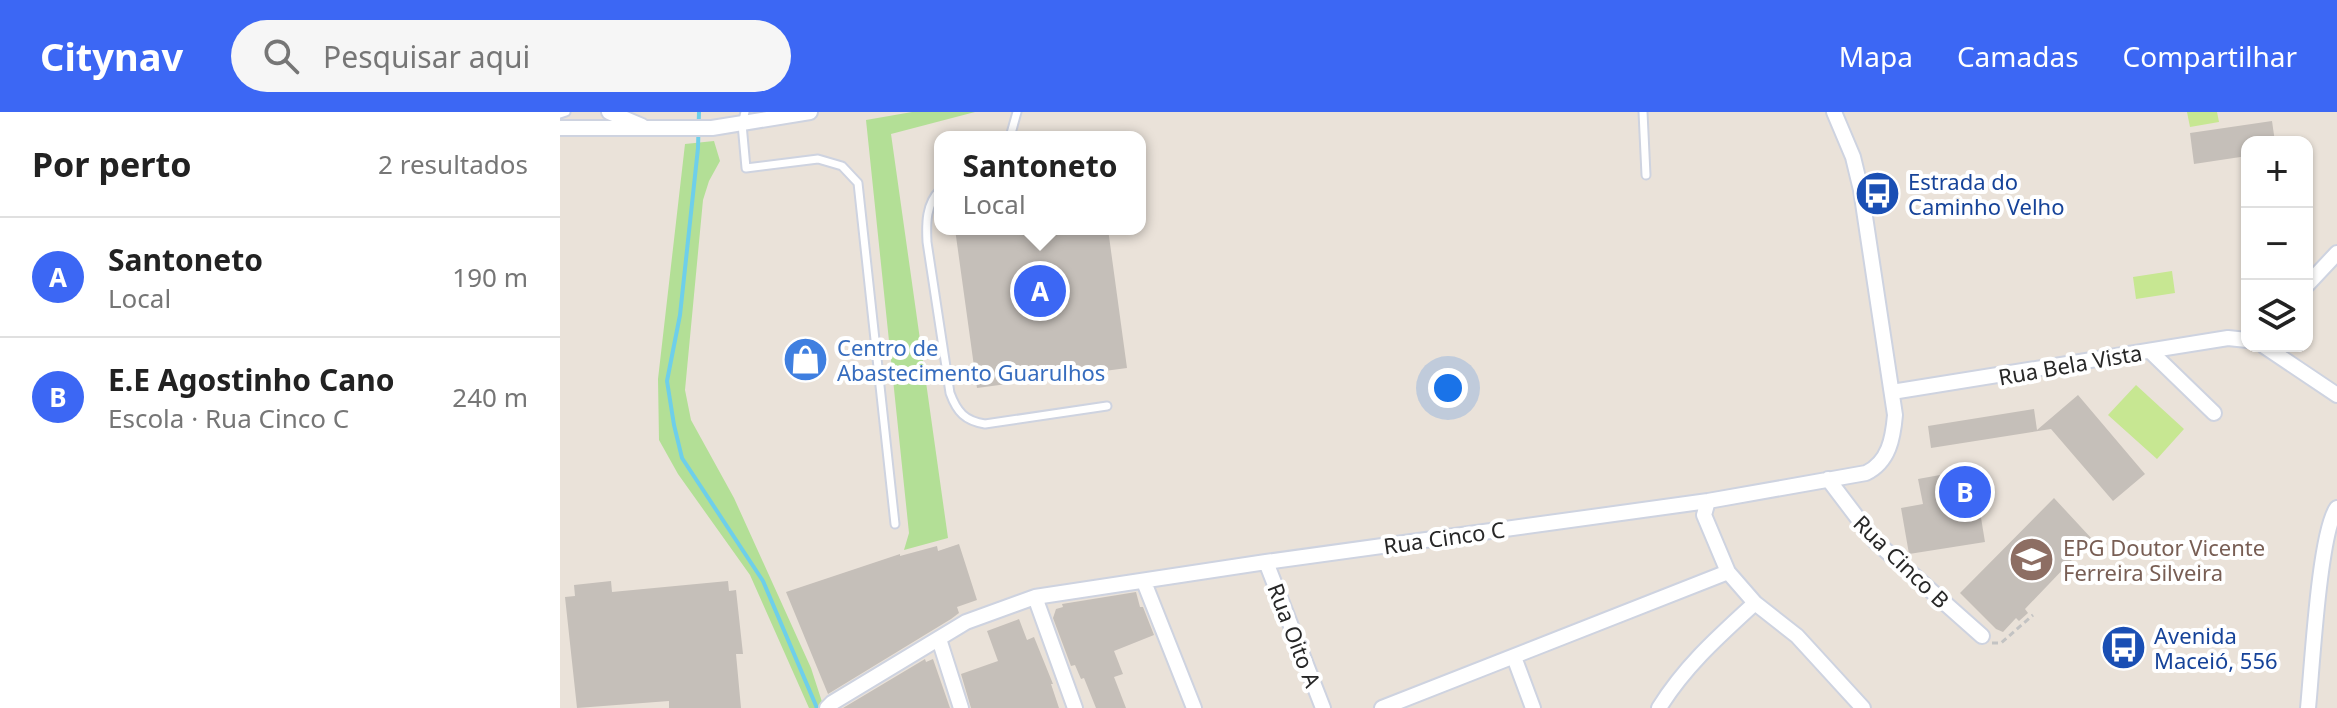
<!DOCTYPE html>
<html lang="pt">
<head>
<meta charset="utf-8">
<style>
  body { margin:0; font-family:"Noto Sans",sans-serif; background:#f6f6f6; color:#222 }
  .controls { position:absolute; right:24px; top:24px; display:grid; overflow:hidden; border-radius:16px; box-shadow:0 2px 6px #0004 }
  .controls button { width:72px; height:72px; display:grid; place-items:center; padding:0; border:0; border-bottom:2px solid #e0e0e0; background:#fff; color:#222; font:40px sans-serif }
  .you { position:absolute; left:888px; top:276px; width:28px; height:28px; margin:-20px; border:6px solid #fff; border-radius:50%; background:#1a73e8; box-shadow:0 0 0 12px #1a73e833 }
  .badge { display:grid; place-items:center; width:52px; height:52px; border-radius:50%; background:#3c67f4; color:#fff; font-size:26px; font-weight:700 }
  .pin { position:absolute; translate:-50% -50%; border:4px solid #fff; box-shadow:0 2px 8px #0006 }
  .popup { position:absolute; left:374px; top:19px; width:212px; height:104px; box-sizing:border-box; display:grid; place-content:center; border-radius:16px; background:#fff; filter:drop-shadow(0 2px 6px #0005); font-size:26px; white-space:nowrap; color:#767676 }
  .popup b { font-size:30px; color:#222 }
  .popup::after { content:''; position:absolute; left:50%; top:100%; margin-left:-16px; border:16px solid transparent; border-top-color:#fff }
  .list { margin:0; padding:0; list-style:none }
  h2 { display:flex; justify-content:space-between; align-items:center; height:104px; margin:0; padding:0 32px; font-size:34px }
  h2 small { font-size:26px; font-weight:400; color:#767676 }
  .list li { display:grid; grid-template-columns:52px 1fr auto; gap:24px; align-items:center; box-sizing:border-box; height:120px; padding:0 32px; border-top:2px solid #e0e0e0 }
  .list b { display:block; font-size:30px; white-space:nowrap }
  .list p { margin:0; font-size:26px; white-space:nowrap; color:#767676 }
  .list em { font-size:26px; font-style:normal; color:#767676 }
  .icon { flex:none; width:44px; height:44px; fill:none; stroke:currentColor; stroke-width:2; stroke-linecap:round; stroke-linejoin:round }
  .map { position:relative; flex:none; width:1777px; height:596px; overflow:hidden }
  header { display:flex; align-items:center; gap:48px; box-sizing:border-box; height:112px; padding:0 40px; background:#3c67f4; color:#fff }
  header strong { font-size:38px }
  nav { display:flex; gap:44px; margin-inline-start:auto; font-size:28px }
  .search { width:560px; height:72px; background:#f6f6f6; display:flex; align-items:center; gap:20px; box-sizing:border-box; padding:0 28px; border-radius:44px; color:#767676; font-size:30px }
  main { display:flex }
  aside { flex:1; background:#fff }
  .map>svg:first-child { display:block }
  .green { fill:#b3df96 }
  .pitch { fill:#c7e792 }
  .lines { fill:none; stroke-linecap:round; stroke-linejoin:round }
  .stream { stroke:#6ecfea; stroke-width:4 }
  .building { fill:#c5bfb9 }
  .service-casing { stroke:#ced3e0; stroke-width:11 }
  .minor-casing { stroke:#ced3e0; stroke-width:18 }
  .path { stroke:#c3c3c3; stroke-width:3; stroke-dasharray:6 4; stroke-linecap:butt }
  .service { stroke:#fff; stroke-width:7 }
  .minor { stroke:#fff; stroke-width:14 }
  .labels { text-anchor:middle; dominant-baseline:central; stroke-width:8; stroke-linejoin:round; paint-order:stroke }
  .transit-label { font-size:22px; fill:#164399; stroke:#fff; text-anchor:start }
  .shop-label { font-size:22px; fill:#366cbe; stroke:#fff; text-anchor:start }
  .street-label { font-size:22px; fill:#272727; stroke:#fff }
  .education-label { font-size:22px; fill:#785e54; stroke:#fff; text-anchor:start }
</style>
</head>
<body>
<header>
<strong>Citynav</strong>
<div class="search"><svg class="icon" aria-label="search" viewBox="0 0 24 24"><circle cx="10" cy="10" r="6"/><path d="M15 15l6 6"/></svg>Pesquisar aqui</div>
<nav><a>Mapa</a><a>Camadas</a><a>Compartilhar</a></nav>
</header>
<main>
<aside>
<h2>Por perto<small>2 resultados</small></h2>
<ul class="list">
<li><span class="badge">A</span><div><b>Santoneto</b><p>Local</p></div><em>190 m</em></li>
<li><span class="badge">B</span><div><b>E.E Agostinho Cano</b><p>Escola · Rua Cinco C</p></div><em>240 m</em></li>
</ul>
</aside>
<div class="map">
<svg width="1777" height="596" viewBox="0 0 1777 596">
  <rect width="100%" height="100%" fill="#eae2d9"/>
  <!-- green -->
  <path class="green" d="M 352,0 L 415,0 L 331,22 L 388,426 L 344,438 L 349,421 L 306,8 Z
    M 154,29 L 160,49 L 149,69 L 143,88 L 125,278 L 131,308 L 174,386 L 251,556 L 264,596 L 249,596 L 190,463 L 118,362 L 99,328 L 98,267 L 125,32 Z"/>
  <!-- pitch -->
  <path class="pitch" d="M 1627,0 L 1657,0 L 1659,10 L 1630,15 Z
    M 1612,159 L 1615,181 L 1576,187 L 1573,165 Z
    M 1576,273 L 1624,317 L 1597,347 L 1548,303 Z"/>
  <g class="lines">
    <!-- stream -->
    <path class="stream" d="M 139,0 L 138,36 L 120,203 L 107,269 L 114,313 L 122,346 L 203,469 L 257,596"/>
  </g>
  <!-- building -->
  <path class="building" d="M 1712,9 L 1715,30 L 1687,30 L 1687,44 L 1634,52 L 1630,21 Z
    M 395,117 L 548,117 L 567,256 L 417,276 Z
    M 1518,283 L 1585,362 L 1553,389 L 1491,317 L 1371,336 L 1368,314 L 1474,297 L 1477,318 Z
    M 1413,357 L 1425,430 L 1349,442 L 1341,396 L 1363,392 L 1358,367 Z
    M 1494,386 L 1532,427 L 1465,497 L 1468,501 L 1459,509 L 1456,506 L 1443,520 L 1436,517 L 1400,481 Z
    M 399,432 L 417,488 L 397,495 L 399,501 L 391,507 L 268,582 L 226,480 L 340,442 L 340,444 L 377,434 L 378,439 Z
    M 51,469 L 52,480 L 168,469 L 169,479 L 176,478 L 183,542 L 176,542 L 181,596 L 109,596 L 109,589 L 17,596 L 5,485 L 15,484 L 14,473 Z
    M 576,480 L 580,495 L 583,495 L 594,523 L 554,539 L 563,562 L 554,565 L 566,596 L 536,596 L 524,566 L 521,567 L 515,553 L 511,554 L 493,506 L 496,497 L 503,495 L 502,492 Z
    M 459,507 L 467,528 L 474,525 L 493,572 L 491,572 L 499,596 L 411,596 L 401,562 L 438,549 L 427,519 Z
    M 365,547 L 366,550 L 373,547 L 390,596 L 283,596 Z"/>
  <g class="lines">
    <defs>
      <path id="service" d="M 185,0 L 182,12 L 186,56 L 258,47 L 282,54 L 298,71 L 335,412
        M 1083,0 L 1086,63
        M 0,2 L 6,0
        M 450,25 L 457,0
        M 380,78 C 366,92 366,111 367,130 L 390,281 C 397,300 405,309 425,312 L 547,294"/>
      <path id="minor" d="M 49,0 L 82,14
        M 0,16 L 152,16 L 250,0
        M 1747,173 L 1777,141
        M 1704,234 L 1777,283
        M 1590,239 L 1654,301
        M 1332,280 L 1668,226 L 1687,228
        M 1268,367 L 1315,429 L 1422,524
        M 1148,389 L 1144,403 L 1168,460 L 1195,491 L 1237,524 L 1303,596
        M 706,450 L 763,596
        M 584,470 L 634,596
        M 475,485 L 515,596
        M 379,527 L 401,596
        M 954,545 L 973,596
        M 267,596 L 272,591 L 406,510 L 475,485 L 706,450 L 1148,389 L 1306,361 C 1329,350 1333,326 1335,303 L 1301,78 L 1293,45 L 1274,0
        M 822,596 L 1168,460
        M 1099,596 C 1125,554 1159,524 1195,491
        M 1748,596 C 1752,558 1759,420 1777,396"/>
    </defs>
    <!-- service casing -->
    <use href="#service" class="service-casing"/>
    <!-- minor casing -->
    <use href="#minor" class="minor-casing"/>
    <!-- path -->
    <path class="path" d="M 1432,531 L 1441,531 L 1473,503"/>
    <!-- service -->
    <use href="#service" class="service"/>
    <!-- minor -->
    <use href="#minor" class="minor"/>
  </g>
  <!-- icons -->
  <defs>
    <symbol id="bus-disc" viewBox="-11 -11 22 22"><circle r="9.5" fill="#1a4fb4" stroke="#fff"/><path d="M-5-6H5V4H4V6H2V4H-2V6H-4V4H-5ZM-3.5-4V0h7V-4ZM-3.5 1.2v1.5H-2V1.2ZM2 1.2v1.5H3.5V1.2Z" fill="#fff"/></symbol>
    <symbol id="shop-disc" viewBox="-11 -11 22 22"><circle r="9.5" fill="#3f7fe0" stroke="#fff"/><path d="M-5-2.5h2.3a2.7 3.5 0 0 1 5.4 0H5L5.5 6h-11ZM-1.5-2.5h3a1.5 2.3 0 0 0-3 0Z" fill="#fff"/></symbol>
    <symbol id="school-disc" viewBox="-11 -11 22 22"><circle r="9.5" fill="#8d6e63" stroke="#fff"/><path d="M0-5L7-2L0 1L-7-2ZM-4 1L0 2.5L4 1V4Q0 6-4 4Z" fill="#fff"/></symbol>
  </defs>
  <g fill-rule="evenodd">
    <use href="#bus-disc" x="1292" y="56" width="51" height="51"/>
    <use href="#shop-disc" x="220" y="222" width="51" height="51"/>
    <use href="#school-disc" x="1446" y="422" width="51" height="51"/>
    <use href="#bus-disc" x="1538" y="510" width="51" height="51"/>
  </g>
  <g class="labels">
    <!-- transit labels -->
    <g class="transit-label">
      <text x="1348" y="69">Estrada do<tspan x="1348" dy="25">Caminho Velho</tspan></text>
      <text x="1594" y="523">Avenida<tspan x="1594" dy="25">Maceió, 556</tspan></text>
    </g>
    <!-- shop labels -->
    <g class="shop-label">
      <text x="277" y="235">Centro de<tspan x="277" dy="25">Abastecimento Guarulhos</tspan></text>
    </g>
    <!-- street labels -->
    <g class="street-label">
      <text transform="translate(1510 252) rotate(-10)">Rua Bela Vista</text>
      <text transform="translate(884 425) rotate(-8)">Rua Cinco C</text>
      <text transform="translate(1342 449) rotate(44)">Rua Cinco B</text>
      <text transform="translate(735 523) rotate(69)">Rua Oito A</text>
    </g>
    <!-- education labels -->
    <g class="education-label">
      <text x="1503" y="435">EPG Doutor Vicente<tspan x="1503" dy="25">Ferreira Silveira</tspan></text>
    </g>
  </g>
</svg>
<div class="controls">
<button>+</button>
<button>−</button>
<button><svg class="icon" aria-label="layers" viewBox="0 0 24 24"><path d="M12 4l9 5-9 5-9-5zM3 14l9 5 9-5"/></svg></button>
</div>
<div class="you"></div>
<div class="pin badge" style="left:480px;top:179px">A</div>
<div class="popup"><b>Santoneto</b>Local</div>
<div class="pin badge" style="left:1405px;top:380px">B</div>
</div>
</main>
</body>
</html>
